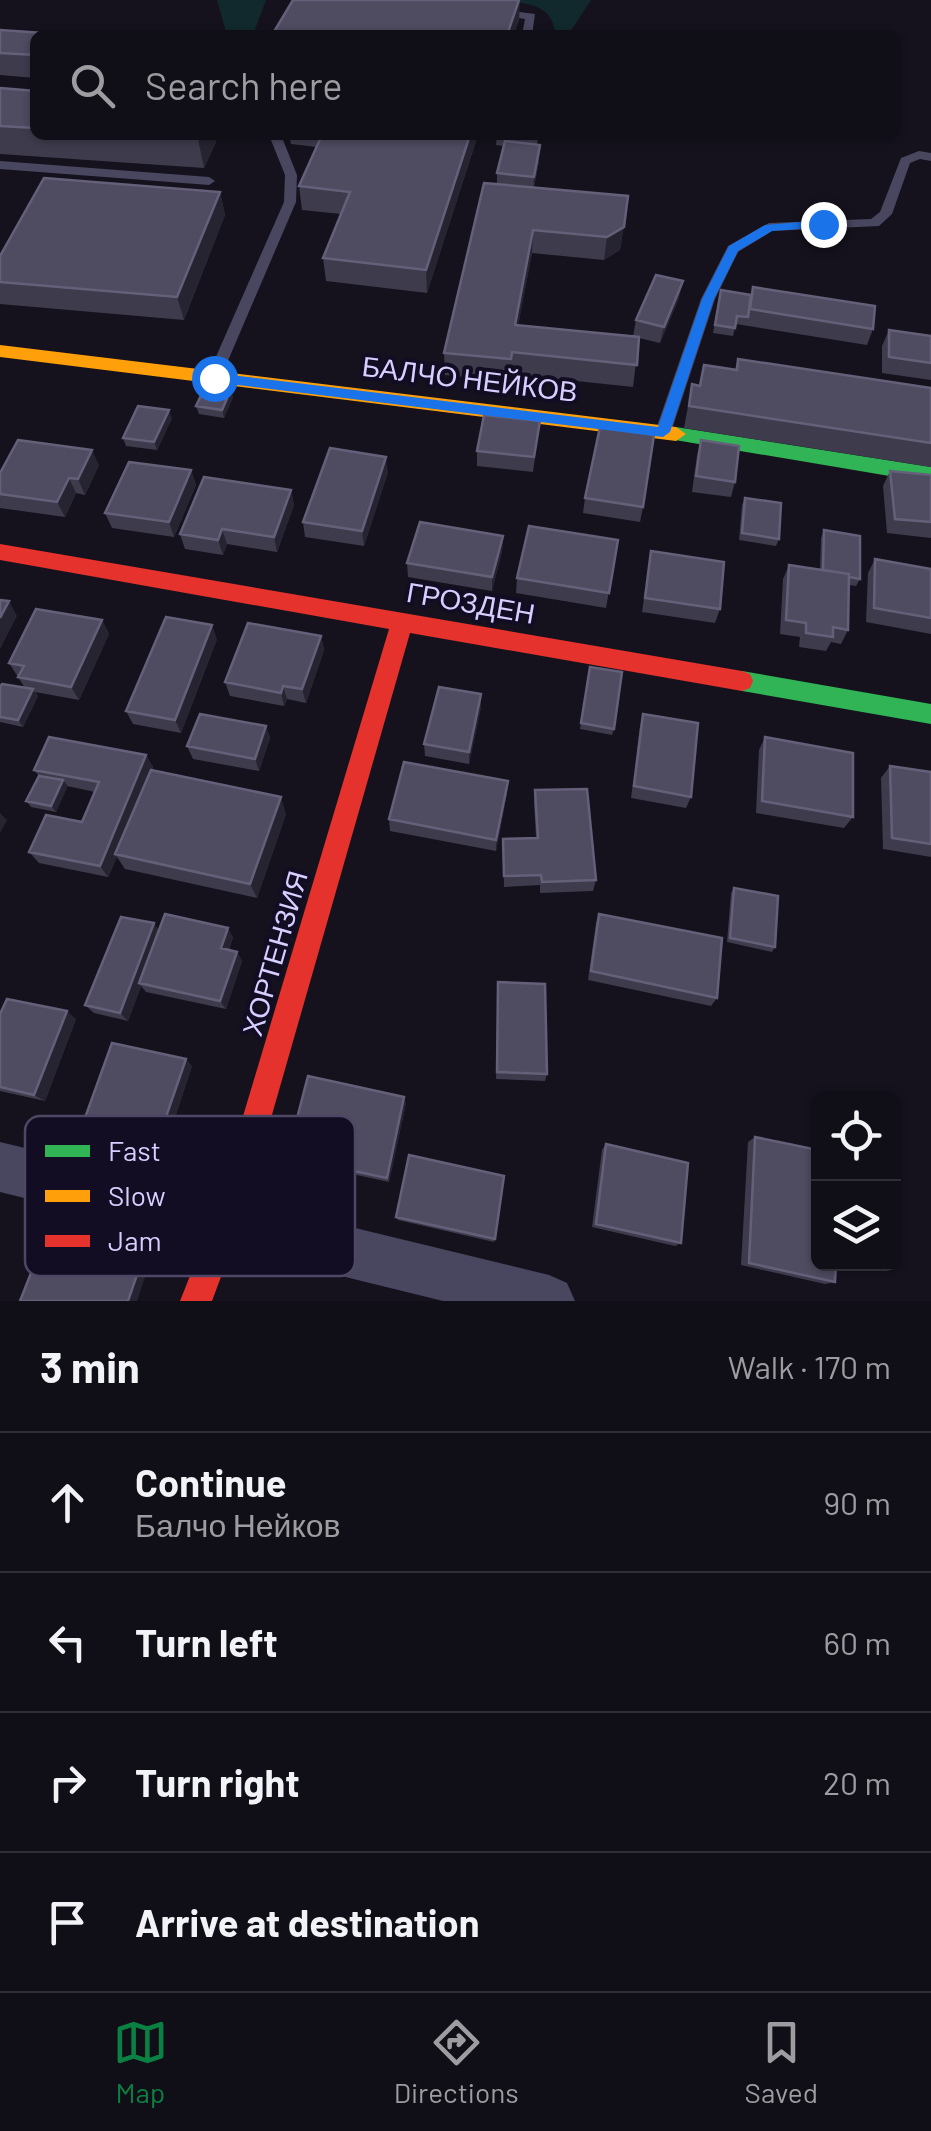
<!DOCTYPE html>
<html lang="en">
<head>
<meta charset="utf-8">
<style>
  body { margin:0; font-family:Barlow,sans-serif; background:#1e1c23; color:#f1f3f6 }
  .controls { position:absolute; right:30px; bottom:30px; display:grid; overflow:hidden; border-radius:15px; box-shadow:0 2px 8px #0004 }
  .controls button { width:90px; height:90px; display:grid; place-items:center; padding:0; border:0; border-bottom:2px solid #302e35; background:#100e16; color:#f1f3f6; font:50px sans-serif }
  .stop { position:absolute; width:30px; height:30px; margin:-22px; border:8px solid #1a73e8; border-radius:50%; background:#fff }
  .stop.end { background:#1a73e8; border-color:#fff; box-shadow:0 2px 10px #0008 }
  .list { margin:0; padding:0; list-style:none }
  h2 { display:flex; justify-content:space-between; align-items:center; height:130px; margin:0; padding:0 40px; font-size:42px }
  h2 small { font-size:32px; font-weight:400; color:#9c9ca1 }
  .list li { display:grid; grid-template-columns:65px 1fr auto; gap:30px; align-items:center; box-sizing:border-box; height:140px; padding:0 40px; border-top:2px solid #302e35 }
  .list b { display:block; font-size:38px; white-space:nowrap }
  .list p { margin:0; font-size:32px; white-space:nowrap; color:#9c9ca1 }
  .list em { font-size:32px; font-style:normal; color:#9c9ca1 }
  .icon { flex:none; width:55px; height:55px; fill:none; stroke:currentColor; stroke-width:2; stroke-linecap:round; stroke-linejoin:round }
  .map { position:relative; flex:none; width:931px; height:1301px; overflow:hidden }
  .search { position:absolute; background:#100e16; box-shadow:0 2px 8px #0004; left:30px; right:30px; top:30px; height:110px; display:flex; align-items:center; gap:25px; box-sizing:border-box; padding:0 35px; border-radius:15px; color:#9c9ca1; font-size:38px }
  .sheet { height:690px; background:#100e16 }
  nav { display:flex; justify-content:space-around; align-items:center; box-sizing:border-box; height:140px; border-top:2px solid #302e35; background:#100e16; font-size:28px; color:#9c9ca1 }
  nav a { display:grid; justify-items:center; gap:5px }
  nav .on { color:#0b8043 }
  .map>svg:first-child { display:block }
  .green { fill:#11292c }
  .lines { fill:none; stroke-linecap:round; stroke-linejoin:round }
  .lane { fill:#49465f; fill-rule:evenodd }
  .street { fill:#49465f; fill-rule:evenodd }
  .fast { fill:#30b455; fill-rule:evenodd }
  .slow { fill:#ff9f0a; fill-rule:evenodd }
  .jam { fill:#e5322d; fill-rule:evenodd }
  .wall { fill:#3e3b4d }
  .shaded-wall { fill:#272432 }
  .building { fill:#4f4b60; stroke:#646079; stroke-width:2.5 }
  .route { fill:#1a73e8 }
  .labels { text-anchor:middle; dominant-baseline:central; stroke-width:8; stroke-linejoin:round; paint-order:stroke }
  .street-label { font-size:28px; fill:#d7cfff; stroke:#120d23 }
  .key { fill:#120d23; stroke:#4d4765; stroke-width:2.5 }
  .key-label { font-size:28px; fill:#d7cfff }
</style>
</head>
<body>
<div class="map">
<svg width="931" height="1301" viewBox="0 0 931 1301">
  <rect width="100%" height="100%" fill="#15121e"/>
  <!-- green -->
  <path class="green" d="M 217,0 L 266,0 L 253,35 L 227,35 Z
    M 489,0 L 591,0 L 568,35 L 555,35 C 554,0 518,3 489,0 Z"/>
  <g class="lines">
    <!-- lane -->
    <path class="lane" d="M 497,9 L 535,14 L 532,35 L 522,35 L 525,19 L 493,14 L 493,10 Z
      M 269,135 L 281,135 L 297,175 L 296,202 L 221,377 L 214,382 L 207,377 L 284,202 L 285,175 Z
      M 919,151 L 931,153 L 931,161 L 920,159 L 910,163 L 892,214 L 879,226 L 772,231 L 738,252 L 715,299 L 671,432 L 663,438 L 658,436 L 655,432 L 701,299 L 728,246 L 769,223 L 871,219 L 880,212 L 901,158 Z
      M 0,161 L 209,177 L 215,181 L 209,185 L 0,169 Z"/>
    <!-- street -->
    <path class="street" d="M 0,1142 L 549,1275 L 567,1283 L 575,1301 L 443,1301 L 0,1192 Z"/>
    <!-- fast -->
    <path class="fast" d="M 676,427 L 931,467 L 931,483 L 669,439 L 666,434 L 669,429 Z
      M 742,671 L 931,704 L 931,724 L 742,691 L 734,688 L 731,681 L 734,674 Z"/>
    <!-- slow -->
    <path class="slow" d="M 0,345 L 676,427 L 686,434 L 676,441 L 0,357 Z"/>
    <!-- jam -->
    <path class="jam" d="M 0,544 L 742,671 L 750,674 L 753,681 L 750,688 L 742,691 L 410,633 L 241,1223 L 212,1301 L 180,1301 L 211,1223 L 389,629 L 0,560 Z"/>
  </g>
  <!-- wall -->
  <path class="wall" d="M 0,30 L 35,35 L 35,78 L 0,75 Z
    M 0,88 L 35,91 L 35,135 L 215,135 L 216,142 L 204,168 L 0,154 Z
    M 289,135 L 478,135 L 427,293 L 326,281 L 323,258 L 341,214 L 302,210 L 299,186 L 317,147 L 291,144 Z
    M 497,135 L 539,135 L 537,144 L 539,161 L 534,187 L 628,196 L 620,250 L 604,260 L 532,253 L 518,325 L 633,336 L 636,320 L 679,298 L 660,343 L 639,338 L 633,387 L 511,374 L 510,382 L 445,375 L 444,353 L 497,184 L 497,173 L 504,146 L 496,145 Z
    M 220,192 L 225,215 L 184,320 L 0,304 L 0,256 Z
    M 753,287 L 873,329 L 867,345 L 736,324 L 733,336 L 713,333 L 721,290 L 751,295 Z
    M 889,330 L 931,336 L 931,380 L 882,373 L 882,346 Z
    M 738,359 L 931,388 L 931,467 L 684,428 L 692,384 L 699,385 L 704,365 L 735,369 Z
    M 233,397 L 224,418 L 199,414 L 196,406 Z
    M 172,418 L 157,450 L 126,446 L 123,438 Z
    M 540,421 L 533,472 L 477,466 L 477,451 Z
    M 701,440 L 735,482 L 731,497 L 692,492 L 697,455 Z
    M 99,465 L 85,495 L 76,493 L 65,517 L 0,508 L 0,473 Z
    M 191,470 L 196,485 L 174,537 L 112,528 L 105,513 Z
    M 890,471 L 931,475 L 931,538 L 887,533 L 883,486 Z
    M 388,472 L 364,546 L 305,537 L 303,522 Z
    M 291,490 L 294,505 L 277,552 L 227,544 L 223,555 L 185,549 L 180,534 Z
    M 585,498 L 643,507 L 640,522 L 583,513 Z
    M 745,498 L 779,539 L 776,546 L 739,540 L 742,505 Z
    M 824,530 L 860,579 L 856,586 L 849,585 L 848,630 L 841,644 L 831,642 L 826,651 L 799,647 L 800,637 L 780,634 L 783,579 L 789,565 L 820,570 L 821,538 Z
    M 503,536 L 502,551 L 492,591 L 408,577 L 407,563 Z
    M 618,540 L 606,608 L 516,593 L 517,578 Z
    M 651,551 L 720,609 L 715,623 L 642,612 Z
    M 875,559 L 931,569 L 931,634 L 866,622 L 868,573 Z
    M 102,620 L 109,634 L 79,700 L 35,692 L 38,696 L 23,727 L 0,722 L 0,687 L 25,688 L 9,663 Z
    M 321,636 L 324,650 L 306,703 L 287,699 L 284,706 L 230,696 L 225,682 Z
    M 217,639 L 181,733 L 133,724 L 126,711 Z
    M 590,667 L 614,729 L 612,735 L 580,729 Z
    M 481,707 L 469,764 L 425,756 L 424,744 Z
    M 643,714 L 691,797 L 686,808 L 631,798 L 640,726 Z
    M 266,726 L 270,738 L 259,771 L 193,759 L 187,746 Z
    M 765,737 L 853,817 L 844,828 L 756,813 L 759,750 Z
    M 146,755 L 153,767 L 152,770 L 286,814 L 257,898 L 125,869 L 117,857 L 108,877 L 39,863 L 29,852 L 82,822 L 95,792 L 67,786 L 56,812 L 31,807 L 26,801 L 39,776 L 34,770 Z
    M 890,766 L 931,772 L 931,857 L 883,849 L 881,778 Z
    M 535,790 L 596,880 L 593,891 L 540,893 L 540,885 L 504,887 L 503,839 L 536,838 L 534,802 Z
    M 507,793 L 496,851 L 390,831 L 389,819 Z
    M 734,888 L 775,947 L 772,952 L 727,942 L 731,893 Z
    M 599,914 L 717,998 L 711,1006 L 588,980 L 596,923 Z
    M 159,929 L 233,937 L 229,950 L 237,952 L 242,961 L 226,1009 L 146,992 L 141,986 L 128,1021 L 94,1013 L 85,1005 Z
    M 498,990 L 547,1074 L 545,1081 L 496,1079 Z
    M 0,1014 L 76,1019 L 45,1101 L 0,1091 Z
    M 192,1066 L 165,1148 L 92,1132 L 82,1126 Z
    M 406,1103 L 389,1182 L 292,1161 L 287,1157 Z
    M 755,1137 L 835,1282 L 825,1284 L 741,1265 L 748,1142 Z
    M 606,1144 L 681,1243 L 675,1246 L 592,1227 L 602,1150 Z
    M 504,1176 L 494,1242 L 398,1220 L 396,1217 Z"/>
  <!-- shaded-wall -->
  <path class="shaded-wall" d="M 520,0 L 519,21 L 514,35 L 507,35 Z
    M 200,135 L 215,135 L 216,142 L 204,168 L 198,139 Z
    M 470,135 L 478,135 L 427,293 L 426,270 Z
    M 540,145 L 539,161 L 533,193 L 534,177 Z
    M 220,192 L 225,215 L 184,320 L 177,297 Z
    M 624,227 L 620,250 L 604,260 L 607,237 Z
    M 533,230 L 532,253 L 514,348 L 515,325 Z
    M 683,281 L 679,298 L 660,343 L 664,327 Z
    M 231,389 L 233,397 L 224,418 L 222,410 Z
    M 169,410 L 172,418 L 157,450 L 154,442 Z
    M 92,450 L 99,465 L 85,495 L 78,479 Z
    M 386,457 L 388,472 L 364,546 L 362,531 Z
    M 191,470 L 196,485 L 174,537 L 169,522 Z
    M 69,478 L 76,493 L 65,517 L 57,502 Z
    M 291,490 L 294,505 L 277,552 L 274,537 Z
    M 222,529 L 227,544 L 223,555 L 218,540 Z
    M 503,536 L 502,551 L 492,591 L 492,577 Z
    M 9,601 L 17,616 L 0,649 L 0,618 Z
    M 102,620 L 109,634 L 79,700 L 71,687 Z
    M 212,625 L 217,639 L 181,733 L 175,720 Z
    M 321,636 L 324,650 L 306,703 L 302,689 Z
    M 283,686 L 287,699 L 284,706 L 281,693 Z
    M 33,689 L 38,696 L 23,727 L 18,720 Z
    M 481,694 L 481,707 L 469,764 L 469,752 Z
    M 266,726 L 270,738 L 259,771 L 255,759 Z
    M 146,755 L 153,767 L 117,854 L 115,854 L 117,857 L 108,877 L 100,866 Z
    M 63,780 L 68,786 L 56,812 L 51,806 Z
    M 508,781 L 507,793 L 496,851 L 496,840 Z
    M 281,797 L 286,814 L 257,898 L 250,884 Z
    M 0,813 L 7,820 L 0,833 Z
    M 154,923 L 161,933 L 139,983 L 141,986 L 128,1021 L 120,1013 Z
    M 228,928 L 233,937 L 226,957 L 221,948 Z
    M 237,952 L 242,961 L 226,1009 L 220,1001 Z
    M 67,1011 L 76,1019 L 45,1101 L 34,1095 Z
    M 186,1059 L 192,1066 L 165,1148 L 157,1143 Z
    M 404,1097 L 406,1103 L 389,1182 L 387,1178 Z
    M 55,1243 L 148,1268 L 137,1301 L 128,1301 Z"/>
  <!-- building -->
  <path class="building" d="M 293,0 L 519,0 L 507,35 L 272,35 Z
    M 0,30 L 73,35 L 35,35 L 35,55 L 0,53 Z
    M 0,88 L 35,91 L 35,128 L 0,126 Z
    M 132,135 L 200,135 L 198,139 Z
    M 322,135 L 470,135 L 426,270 L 323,258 L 350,192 L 299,186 Z
    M 505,141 L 540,145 L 534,177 L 497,173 Z
    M 44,178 L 220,192 L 177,297 L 0,282 L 0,256 Z
    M 484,183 L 628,196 L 624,227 L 607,237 L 533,230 L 515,325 L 639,337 L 637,365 L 512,352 L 511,359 L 444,353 Z
    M 656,275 L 683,281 L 664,327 L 636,320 Z
    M 753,287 L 875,306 L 873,329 L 750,309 Z
    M 721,290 L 751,295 L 748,317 L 737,316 L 735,328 L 715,325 Z
    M 889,330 L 931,336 L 931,363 L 889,357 Z
    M 738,359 L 931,388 L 931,443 L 689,406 L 692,384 L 700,386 L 704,365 L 737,370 Z
    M 206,385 L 231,389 L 222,410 L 196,406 Z
    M 138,406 L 169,410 L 154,442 L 123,438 Z
    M 484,415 L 540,421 L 534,457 L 477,451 Z
    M 600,427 L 654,435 L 643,507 L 585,498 Z
    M 18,440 L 92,450 L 78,479 L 69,478 L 57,502 L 0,494 L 0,473 Z
    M 701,440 L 739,446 L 735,482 L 696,476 Z
    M 330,448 L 386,457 L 362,531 L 303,522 Z
    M 129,462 L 191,470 L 169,522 L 105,513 Z
    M 890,471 L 931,475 L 931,522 L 895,519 Z
    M 204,477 L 291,490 L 274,537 L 222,529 L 218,540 L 180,534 Z
    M 745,498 L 781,503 L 779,539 L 742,533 Z
    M 420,522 L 503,536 L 492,577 L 407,563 Z
    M 529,526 L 618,540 L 609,593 L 517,578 Z
    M 824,530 L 860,536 L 860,579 L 849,577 L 849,574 L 823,570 Z
    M 651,551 L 724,562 L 720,609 L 645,598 Z
    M 875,559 L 931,569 L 931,618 L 874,608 Z
    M 789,565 L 849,574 L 848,630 L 833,627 L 833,637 L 806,633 L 806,623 L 786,620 Z
    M 0,600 L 9,601 L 0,618 Z
    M 36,609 L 102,620 L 71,687 L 18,677 L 24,666 L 9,663 Z
    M 166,617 L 212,625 L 175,720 L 126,711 Z
    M 248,623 L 321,636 L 302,689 L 283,686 L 281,693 L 225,682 Z
    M 590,667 L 622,672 L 614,729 L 581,723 Z
    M 2,684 L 33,689 L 18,720 L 0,717 L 0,687 Z
    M 439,687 L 481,694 L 469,752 L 424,744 Z
    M 200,714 L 266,726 L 255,759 L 187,746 Z
    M 643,714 L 698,723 L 691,797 L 634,786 Z
    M 49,737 L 146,755 L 100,866 L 29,852 L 46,815 L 82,822 L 99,782 L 34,770 Z
    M 765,737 L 853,753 L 853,817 L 762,801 Z
    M 404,762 L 508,781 L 496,840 L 389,819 Z
    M 890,766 L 931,772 L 931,844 L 892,838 Z
    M 151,770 L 281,797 L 250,884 L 115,854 Z
    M 39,776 L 63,780 L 51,806 L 26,801 Z
    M 587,789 L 596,880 L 542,882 L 541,875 L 504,876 L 503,839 L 538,838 L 535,790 Z
    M 734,888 L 778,896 L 775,947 L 730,938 Z
    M 165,914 L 228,928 L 221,948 L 237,952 L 220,1001 L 139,983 Z
    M 599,914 L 722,938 L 717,998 L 591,971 Z
    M 121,917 L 154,923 L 120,1013 L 85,1005 Z
    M 498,982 L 545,984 L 547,1074 L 497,1072 Z
    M 7,999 L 67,1011 L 34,1095 L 0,1087 L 0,1014 Z
    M 112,1043 L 186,1059 L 157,1143 L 82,1126 Z
    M 308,1076 L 404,1097 L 387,1178 L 287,1157 Z
    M 755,1137 L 818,1150 L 818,1264 L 836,1264 L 835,1282 L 749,1263 Z
    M 606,1144 L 688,1163 L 681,1243 L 596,1224 Z
    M 409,1155 L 504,1176 L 495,1239 L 396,1217 Z
    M 44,1240 L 140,1266 L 128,1301 L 20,1301 Z"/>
  <!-- route -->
  <path class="route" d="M 823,220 L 827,227 L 772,231 L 738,251 L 714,299 L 670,432 L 663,437 L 214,382 L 207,378 L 214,373 L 658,427 L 702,299 L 729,246 L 765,225 Z"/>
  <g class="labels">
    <!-- street labels -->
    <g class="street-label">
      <text transform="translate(470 378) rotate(7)">БАЛЧО НЕЙКОВ</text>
      <text transform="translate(471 602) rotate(10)">ГРОЗДЕН</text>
      <text transform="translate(274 953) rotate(-74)">ХОРТЕНЗИЯ</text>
    </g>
  </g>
  <!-- legend -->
  <rect x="25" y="1116" width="330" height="160" rx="15" class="key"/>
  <rect x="45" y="1145" width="45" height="12" fill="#30b455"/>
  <rect x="45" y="1190" width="45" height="12" fill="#ff9f0a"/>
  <rect x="45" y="1235" width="45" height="12" fill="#e5322d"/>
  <g class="key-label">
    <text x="108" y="1161">Fast</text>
    <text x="108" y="1206">Slow</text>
    <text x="108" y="1251">Jam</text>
  </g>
</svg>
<div class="controls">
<button><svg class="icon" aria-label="locate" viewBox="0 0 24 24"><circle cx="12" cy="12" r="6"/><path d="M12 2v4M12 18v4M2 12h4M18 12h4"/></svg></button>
<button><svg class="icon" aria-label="layers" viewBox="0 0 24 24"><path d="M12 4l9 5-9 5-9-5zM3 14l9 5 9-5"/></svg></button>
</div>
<div class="stop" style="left:214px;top:378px"></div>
<div class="stop end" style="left:823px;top:224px"></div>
<div class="search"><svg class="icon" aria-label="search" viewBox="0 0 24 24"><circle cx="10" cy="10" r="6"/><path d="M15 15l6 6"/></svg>Search here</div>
</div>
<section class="sheet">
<h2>3 min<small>Walk · 170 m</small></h2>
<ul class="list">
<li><svg class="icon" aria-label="ahead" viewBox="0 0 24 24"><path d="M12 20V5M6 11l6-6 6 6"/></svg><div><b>Continue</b><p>Балчо Нейков</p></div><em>90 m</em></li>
<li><svg class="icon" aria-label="left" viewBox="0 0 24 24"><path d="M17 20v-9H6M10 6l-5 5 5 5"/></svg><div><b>Turn left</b></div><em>60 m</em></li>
<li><svg class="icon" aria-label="right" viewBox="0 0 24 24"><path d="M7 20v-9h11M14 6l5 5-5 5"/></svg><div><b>Turn right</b></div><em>20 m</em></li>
<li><svg class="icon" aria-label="arrive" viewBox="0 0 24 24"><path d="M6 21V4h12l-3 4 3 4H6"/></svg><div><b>Arrive at destination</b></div></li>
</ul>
</section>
<nav>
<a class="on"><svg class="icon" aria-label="map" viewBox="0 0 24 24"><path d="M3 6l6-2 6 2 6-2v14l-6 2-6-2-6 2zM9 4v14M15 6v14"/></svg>Map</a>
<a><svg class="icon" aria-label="directions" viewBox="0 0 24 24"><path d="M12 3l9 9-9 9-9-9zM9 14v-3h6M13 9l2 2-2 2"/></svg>Directions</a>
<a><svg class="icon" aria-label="saved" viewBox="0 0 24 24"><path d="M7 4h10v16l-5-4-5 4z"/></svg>Saved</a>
</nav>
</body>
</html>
